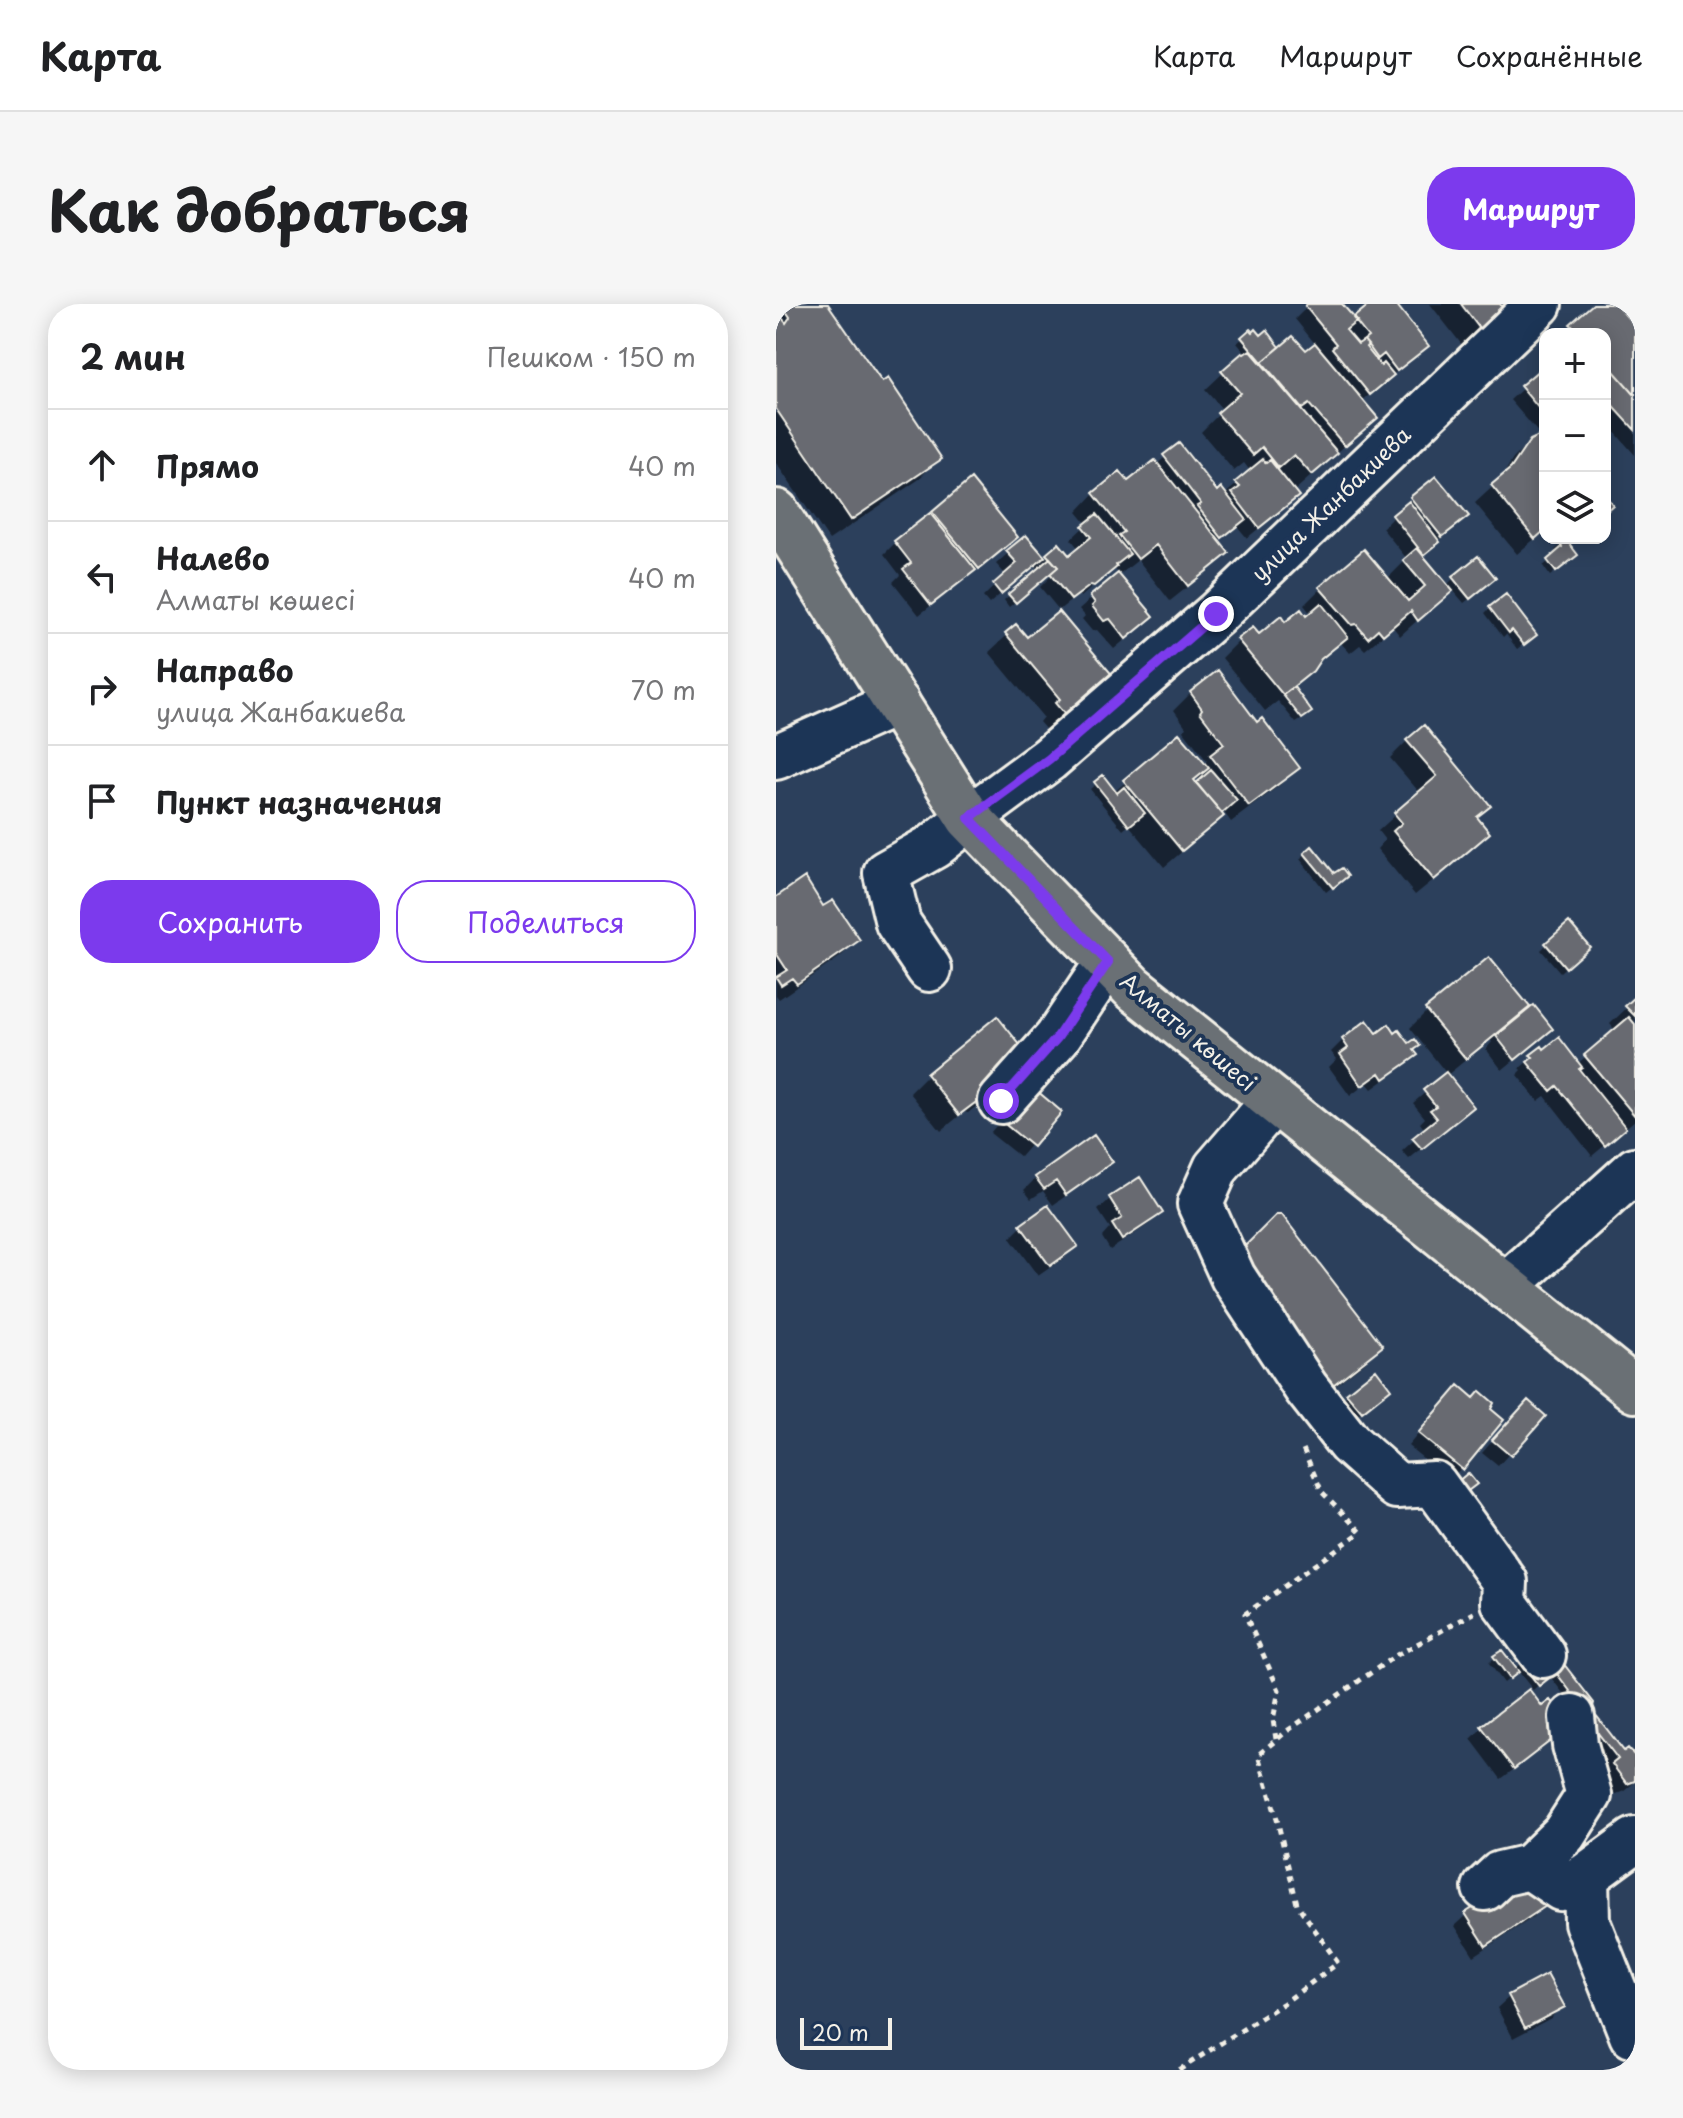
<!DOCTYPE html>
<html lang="ru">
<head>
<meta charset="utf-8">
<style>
  body { margin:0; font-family:"Playpen Sans",sans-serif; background:#f6f6f6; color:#202124 }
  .controls { position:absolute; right:24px; top:24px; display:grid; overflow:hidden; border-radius:16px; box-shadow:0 4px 20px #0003 }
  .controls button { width:72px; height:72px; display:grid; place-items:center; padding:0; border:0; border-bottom:2px solid #e0e0e0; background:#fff; color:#202124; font:40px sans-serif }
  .scale { position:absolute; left:24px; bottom:20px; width:92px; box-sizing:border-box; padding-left:8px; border:4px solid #f4f1e8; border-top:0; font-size:22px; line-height:28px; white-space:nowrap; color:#f4f1e8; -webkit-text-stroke:6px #1d3557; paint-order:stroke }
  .stop { position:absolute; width:24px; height:24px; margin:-18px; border:6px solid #7c3aed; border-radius:50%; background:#fff }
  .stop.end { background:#7c3aed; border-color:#fff; box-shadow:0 2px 8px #0008 }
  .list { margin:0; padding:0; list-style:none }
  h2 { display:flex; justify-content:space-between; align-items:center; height:104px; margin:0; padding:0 32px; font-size:34px }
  h2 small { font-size:26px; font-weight:400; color:#757577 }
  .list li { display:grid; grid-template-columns:52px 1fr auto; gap:24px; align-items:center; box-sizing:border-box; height:112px; padding:0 32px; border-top:2px solid #e0e0e0 }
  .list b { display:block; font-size:30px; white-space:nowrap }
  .list p { margin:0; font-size:26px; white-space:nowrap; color:#757577 }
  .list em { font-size:26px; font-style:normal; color:#757577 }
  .actions { display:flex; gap:16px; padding:24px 32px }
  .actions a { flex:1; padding:18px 0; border:2px solid #7c3aed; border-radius:32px; text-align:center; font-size:28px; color:#7c3aed }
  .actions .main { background:#7c3aed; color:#fff }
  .icon { flex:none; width:44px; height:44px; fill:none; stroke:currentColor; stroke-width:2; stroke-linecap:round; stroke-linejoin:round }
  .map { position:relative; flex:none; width:859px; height:1766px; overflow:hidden; border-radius:32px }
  header { display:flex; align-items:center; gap:48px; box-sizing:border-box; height:112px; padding:0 40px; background:#fff; border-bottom:2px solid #e0e0e0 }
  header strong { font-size:38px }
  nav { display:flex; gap:44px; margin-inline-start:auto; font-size:28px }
  .intro { display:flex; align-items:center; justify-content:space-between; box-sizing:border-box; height:192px; padding:0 48px }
  h1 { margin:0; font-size:56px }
  .button { padding:20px 36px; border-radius:32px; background:#7c3aed; color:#fff; font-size:28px; font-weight:700 }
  main { display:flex; gap:48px; padding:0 48px }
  aside { flex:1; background:#fff; border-radius:32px; box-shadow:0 4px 20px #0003 }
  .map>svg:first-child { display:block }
  .shadow { fill:#0007; fill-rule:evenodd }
  .building { fill:#676b71; stroke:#f4f1e8; stroke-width:2 }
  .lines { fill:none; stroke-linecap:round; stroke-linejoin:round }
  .minor-casing { stroke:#f4f1e8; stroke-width:50 }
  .major-casing { stroke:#f4f1e8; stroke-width:50 }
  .path { stroke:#f4f1e8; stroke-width:5; stroke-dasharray:6 6; stroke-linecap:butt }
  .minor { stroke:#1d3557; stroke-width:44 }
  .major { stroke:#6a7074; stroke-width:44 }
  .route { stroke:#7c3aed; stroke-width:10 }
  .labels { text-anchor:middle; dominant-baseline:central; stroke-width:8; stroke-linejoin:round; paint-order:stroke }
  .street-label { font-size:22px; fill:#f4f1e8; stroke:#1d3557 }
</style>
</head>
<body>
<header>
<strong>Карта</strong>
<nav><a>Карта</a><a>Маршрут</a><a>Сохранённые</a></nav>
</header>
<div class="intro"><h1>Как добраться</h1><a class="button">Маршрут</a></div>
<main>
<aside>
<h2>2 мин<small>Пешком · 150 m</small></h2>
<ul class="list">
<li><svg class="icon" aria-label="ahead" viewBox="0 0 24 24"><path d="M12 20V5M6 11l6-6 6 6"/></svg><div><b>Прямо</b></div><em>40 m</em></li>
<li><svg class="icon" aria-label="left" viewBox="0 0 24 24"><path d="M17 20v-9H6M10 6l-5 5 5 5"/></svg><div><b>Налево</b><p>Алматы көшесі</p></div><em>40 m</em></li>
<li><svg class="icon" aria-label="right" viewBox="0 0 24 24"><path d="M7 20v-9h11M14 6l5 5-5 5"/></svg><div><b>Направо</b><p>улица Жанбакиева</p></div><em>70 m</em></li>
<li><svg class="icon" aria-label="arrive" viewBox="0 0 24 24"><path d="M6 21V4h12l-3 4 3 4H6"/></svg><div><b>Пункт назначения</b></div></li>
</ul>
<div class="actions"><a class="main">Сохранить</a><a>Поделиться</a></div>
</aside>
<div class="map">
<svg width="859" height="1766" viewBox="0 0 859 1766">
  <rect width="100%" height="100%" fill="#2c405c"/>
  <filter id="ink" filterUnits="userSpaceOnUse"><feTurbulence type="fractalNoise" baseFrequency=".0125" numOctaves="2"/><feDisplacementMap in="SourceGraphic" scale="16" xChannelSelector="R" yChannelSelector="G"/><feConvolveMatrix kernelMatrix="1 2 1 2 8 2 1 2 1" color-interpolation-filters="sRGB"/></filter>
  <g filter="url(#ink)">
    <!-- shadow -->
    <path class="shadow" d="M 0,0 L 50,0 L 105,81 L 163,154 L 142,176 L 53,236 L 0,159 Z
      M 534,0 L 563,0 L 577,16 L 598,0 L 618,0 L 651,42 L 586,97 L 600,114 L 517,188 L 521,192 L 509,203 L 471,234 L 461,222 L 441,238 L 450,249 L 433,266 L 394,297 L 362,256 L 342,272 L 364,323 L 338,345 L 321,326 L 316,327 L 306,315 L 309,312 L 303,305 L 343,270 L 338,264 L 305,293 L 302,291 L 283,306 L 264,283 L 276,271 L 274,269 L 233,303 L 228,296 L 263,266 L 258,261 L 213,300 L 207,293 L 230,271 L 220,260 L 250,233 L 268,255 L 283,242 L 293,254 L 303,245 L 295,235 L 311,220 L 301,208 L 318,190 L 344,169 L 352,180 L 380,161 L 403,141 L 440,189 L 448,191 L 475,168 L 468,159 L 458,167 L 425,128 L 447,106 L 429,86 L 466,51 L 475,56 L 461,39 L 474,28 L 504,46 L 529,49 L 540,41 L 519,15 Z
      M 654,0 L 722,0 L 709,23 L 686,41 Z
      M 820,0 L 837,0 L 859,25 L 859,151 L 837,126 L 829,133 L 829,30 L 787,30 Z
      M 769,64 L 769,226 L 741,250 L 699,199 L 723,177 L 737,155 L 755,137 L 766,133 L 734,96 Z
      M 194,178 L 228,244 L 143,311 L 117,278 L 124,271 L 108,250 L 119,239 Z
      M 635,195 L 690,212 L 646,252 L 670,282 L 678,274 L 712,280 L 688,299 L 676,285 L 624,332 L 617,323 L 589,346 L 584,341 L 574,349 L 564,338 L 539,361 L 516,385 L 528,414 L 520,419 L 502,397 L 489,407 L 446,354 L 463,337 L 483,333 L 509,320 L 530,314 L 535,310 L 528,301 L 545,284 L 611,275 L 631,255 L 606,224 Z
      M 789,237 L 794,256 L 774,272 L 767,262 L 782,250 L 779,246 Z
      M 714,304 L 753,336 L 741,345 L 730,330 L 727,333 L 709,309 Z
      M 240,323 L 251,336 L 340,379 L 277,434 L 263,418 L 267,413 L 213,348 Z
      M 415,389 L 481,421 L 522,463 L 504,481 L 455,518 L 447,507 L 443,510 L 445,512 L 428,529 L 388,563 L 353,521 L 347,526 L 314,485 L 327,474 L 338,488 L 403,432 L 427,461 L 431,457 L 408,427 L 410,423 L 398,406 ZM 421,473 L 425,478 L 420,482 L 416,477 Z
      M 631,437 L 712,502 L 700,514 L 712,529 L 694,546 L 639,591 L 601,545 L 609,536 L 602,527 L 644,489 L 614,454 Z
      M 529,550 L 564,577 L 550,588 L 524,555 Z
      M 0,595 L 47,605 L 82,636 L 64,653 L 3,695 L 0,691 Z
      M 770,641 L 806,648 L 784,668 L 765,646 Z
      M 859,696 L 859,816 L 816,852 L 769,792 L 762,797 L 741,771 L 746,766 L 744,764 L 766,745 L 801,760 L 840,727 L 834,720 Z
      M 651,707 L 737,716 L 763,736 L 726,766 L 710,745 L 716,738 L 714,736 L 670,772 L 684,814 L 633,855 L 626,847 L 649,826 L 644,819 L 649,814 L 637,799 L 671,770 L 634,724 Z
      M 220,715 L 236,773 L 192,809 L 188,808 L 165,827 L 134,789 L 151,772 Z
      M 600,732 L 636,746 L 639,750 L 628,762 L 596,785 L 591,779 L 574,792 L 553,763 L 561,755 L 555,748 L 567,736 Z
      M 243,795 L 283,808 L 244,853 L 214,829 Z
      M 317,834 L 334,858 L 322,869 L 277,901 L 267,887 L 255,895 L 248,886 L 260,874 Z
      M 363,876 L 385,909 L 373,920 L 334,946 L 326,933 L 334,924 L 322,906 L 334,895 Z
      M 505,913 L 605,1042 L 588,1059 L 530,1104 Z
      M 246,922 L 300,942 L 288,954 L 262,972 L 234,934 Z
      M 572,1090 L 607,1090 L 580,1112 L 566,1095 Z
      M 672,1095 L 685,1164 L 674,1176 L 632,1142 Z
      M 740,1110 L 767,1112 L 722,1162 L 706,1149 Z
      M 756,1349 L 777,1363 L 847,1450 L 859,1456 L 859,1478 L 847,1488 L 839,1490 L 826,1473 L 832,1467 L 798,1425 L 803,1410 L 773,1371 L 757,1386 L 742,1367 L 728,1379 L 713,1359 L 719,1353 L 738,1365 Z
      M 706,1424 L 783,1428 L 772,1440 L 725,1475 L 695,1435 Z
      M 767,1602 L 756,1614 L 698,1652 L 679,1622 L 691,1611 Z
      M 770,1673 L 786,1702 L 775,1714 L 737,1734 L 721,1704 L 733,1693 Z"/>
    <!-- building -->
    <path class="building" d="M 5,0 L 52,0 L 106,78 L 112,74 L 166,155 L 75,216 L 0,105 L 0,6 L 10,19 L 14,13 Z
      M 531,0 L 566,0 L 581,17 L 570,26 L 582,40 L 588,36 L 592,41 L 590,43 L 605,62 L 608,59 L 618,71 L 594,91 L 556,44 L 560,40 L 529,2 Z
      M 594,0 L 620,0 L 653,42 L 621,67 L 608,50 L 602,55 L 588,36 L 592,33 L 577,14 Z
      M 685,0 L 724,0 L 729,6 L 704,25 Z
      M 817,0 L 840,0 L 859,22 L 859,91 L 829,57 L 829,30 L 805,30 L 794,20 Z
      M 474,25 L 477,28 L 480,25 L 485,31 L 491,26 L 504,43 L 486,58 L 465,33 Z
      M 517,32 L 530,46 L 539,39 L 602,114 L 569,142 L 533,100 L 526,105 L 486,58 Z
      M 474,46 L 562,149 L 536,171 L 518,151 L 503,164 L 486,143 L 477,151 L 441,109 L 464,89 L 445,67 L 466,49 L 468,50 Z
      M 829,57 L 859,91 L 859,126 L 829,93 Z
      M 769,61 L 769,112 L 744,82 Z
      M 829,116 L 838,127 L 829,135 Z
      M 769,129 L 769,226 L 759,235 L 715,181 L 735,164 L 754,136 Z
      M 403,139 L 441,187 L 445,183 L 470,215 L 446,234 L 421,202 L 425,200 L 387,151 Z
      M 487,155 L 490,159 L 494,156 L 523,192 L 483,224 L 456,189 L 464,183 L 459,178 Z
      M 379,156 L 453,249 L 412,282 L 380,241 L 362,255 L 343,231 L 348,228 L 317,189 L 344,167 L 352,177 Z
      M 660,172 L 693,212 L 666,233 L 634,193 Z
      M 195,175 L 242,233 L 203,265 L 156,208 Z
      M 829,191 L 837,201 L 829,208 Z
      M 633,197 L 664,238 L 648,251 L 616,211 Z
      M 154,209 L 200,266 L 155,301 L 127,265 L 135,259 L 118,237 Z
      M 321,210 L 354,250 L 340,261 L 341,263 L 318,282 L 315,281 L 295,296 L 274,270 L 282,263 L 270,250 L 283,239 L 293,251 L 315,233 L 306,222 Z
      M 250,231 L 269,253 L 225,290 L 217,280 L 241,259 L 230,247 Z
      M 789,234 L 802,251 L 780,268 L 771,256 L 786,243 L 783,239 Z
      M 641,244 L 677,287 L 642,317 L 635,307 L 607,331 L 602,325 L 592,334 L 580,320 L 576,321 L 543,283 L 588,245 L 632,297 L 649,282 L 627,256 Z
      M 702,252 L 720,274 L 694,295 L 676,273 Z
      M 274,254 L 282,263 L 240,299 L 232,290 Z
      M 342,269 L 378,312 L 350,335 L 334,315 L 328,317 L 316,302 L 319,299 L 314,292 Z
      M 730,290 L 761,331 L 748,341 L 736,326 L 733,329 L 713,303 Z
      M 545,299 L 572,333 L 545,355 L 537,367 L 507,391 L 461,335 L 477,323 L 483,330 L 505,312 L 509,318 L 525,305 L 530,312 Z
      M 283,307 L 343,379 L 295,418 L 279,399 L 284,395 L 229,329 L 240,320 L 251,333 Z
      M 442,366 L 481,418 L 486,414 L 524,464 L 473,502 L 434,451 L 448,440 L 424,408 L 426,405 L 414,388 Z
      M 518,383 L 536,408 L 526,415 L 507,391 Z
      M 648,421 L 715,502 L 701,513 L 714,529 L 658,576 L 617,527 L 626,519 L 618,509 L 661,472 L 630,436 Z
      M 403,429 L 433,464 L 418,476 L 448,512 L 406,547 L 347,476 Z
      M 435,466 L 461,496 L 446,509 L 420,479 Z
      M 327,471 L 341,489 L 348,483 L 369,509 L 353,522 L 318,478 Z
      M 536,542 L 558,569 L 566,564 L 572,572 L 557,584 L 528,549 Z
      M 29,573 L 47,602 L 57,596 L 84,636 L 21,680 L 16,674 L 5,681 L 0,673 L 11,666 L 0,649 L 0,593 Z
      M 793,618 L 814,643 L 790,664 L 769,639 Z
      M 713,653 L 754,703 L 690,755 L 649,705 Z
      M 859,693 L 859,712 L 849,702 Z
      M 758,701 L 777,725 L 739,756 L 720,732 Z
      M 221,712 L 256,756 L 183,811 L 150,770 Z
      M 853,713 L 859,720 L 859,812 L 808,751 Z
      M 591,716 L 601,729 L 613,720 L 619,729 L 623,726 L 633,739 L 639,735 L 644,742 L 638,746 L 642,751 L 608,775 L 604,769 L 586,782 L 564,750 L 572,744 L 566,735 Z
      M 783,733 L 806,763 L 803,765 L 850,824 L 829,842 L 781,782 L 775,787 L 751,758 L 757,753 L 754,751 L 766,742 L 768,745 Z
      M 670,768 L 698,803 L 646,845 L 636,834 L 661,814 L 654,806 L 660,802 L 647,786 Z
      M 254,781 L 286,808 L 257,843 L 224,816 Z
      M 318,831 L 337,858 L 290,891 L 280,877 L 268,885 L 259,873 Z
      M 364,873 L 387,909 L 346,936 L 336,920 L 346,914 L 333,893 Z
      M 272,901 L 302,942 L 274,962 L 244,921 Z
      M 500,911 L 506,911 L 607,1042 L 548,1088 L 464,958 L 469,942 Z
      M 600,1065 L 615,1085 L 586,1108 L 570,1089 Z
      M 683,1081 L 698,1094 L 704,1087 L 718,1099 L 715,1105 L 728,1116 L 687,1166 L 642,1129 Z
      M 752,1096 L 770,1112 L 735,1152 L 716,1136 Z
      M 692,1169 L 701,1180 L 684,1193 L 675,1183 Z
      M 726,1346 L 743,1368 L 734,1375 L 717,1352 Z
      M 756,1346 L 777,1371 L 763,1382 L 743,1357 Z
      M 784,1355 L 818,1399 L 816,1406 L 807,1404 L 775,1362 Z
      M 753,1385 L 766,1402 L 774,1396 L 785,1410 L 786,1428 L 738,1465 L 705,1422 Z
      M 816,1406 L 848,1447 L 852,1444 L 859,1452 L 859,1477 L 851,1480 L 836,1460 L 842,1455 L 808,1411 Z
      M 749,1570 L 770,1602 L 710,1642 L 689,1609 Z
      M 771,1670 L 789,1703 L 749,1724 L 732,1691 Z"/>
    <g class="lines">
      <defs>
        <path id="minor" d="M 0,453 L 121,399
          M 153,665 L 122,619 L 110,569 L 158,542 L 193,514 L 273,455 L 440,310 L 763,0
          M 225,797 L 281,734 L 332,658
          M 498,797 L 440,864 L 424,900 L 457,973 L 530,1084 L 573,1139 L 621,1182 L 658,1180 L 729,1278 L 728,1298 L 767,1351
          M 729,983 L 859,866
          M 796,1413 L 799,1441 L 813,1491 L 788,1530 L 754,1563 L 785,1584 L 810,1572
          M 709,1584 L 724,1570 L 754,1563
          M 856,1731 L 811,1618 L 810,1572 L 859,1536"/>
        <path id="major" d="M 0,208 L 193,514 L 356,683 L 859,1086"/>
      </defs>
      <!-- minor casing -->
      <use href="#minor" class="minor-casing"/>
      <!-- major casing -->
      <use href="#major" class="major-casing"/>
      <!-- path -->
      <path class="path" d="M 500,1435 L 497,1416 L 503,1386 L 469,1310 L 585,1228 L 546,1188 L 525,1140
        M 403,1766 L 508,1699 L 562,1659 L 521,1600 L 500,1511 L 482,1451 L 511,1427 L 619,1352 L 698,1309"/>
      <!-- minor -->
      <use href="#minor" class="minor"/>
      <!-- major -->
      <use href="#major" class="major"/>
    </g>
  </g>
  <g class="lines" filter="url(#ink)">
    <!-- route -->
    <path class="route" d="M 225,797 L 281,734 L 332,658 L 193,514 L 273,455 L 440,310"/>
  </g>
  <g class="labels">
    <!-- street labels -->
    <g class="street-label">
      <text transform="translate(554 199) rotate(-44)">улица Жанбакиева</text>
      <text transform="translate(413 727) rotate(40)">Алматы көшесі</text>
    </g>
  </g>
</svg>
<div class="controls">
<button>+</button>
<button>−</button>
<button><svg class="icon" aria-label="layers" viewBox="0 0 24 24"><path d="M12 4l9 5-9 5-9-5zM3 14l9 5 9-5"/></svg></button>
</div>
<div class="scale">20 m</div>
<div class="stop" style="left:225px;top:797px"></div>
<div class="stop end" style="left:440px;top:310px"></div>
</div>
</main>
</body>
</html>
